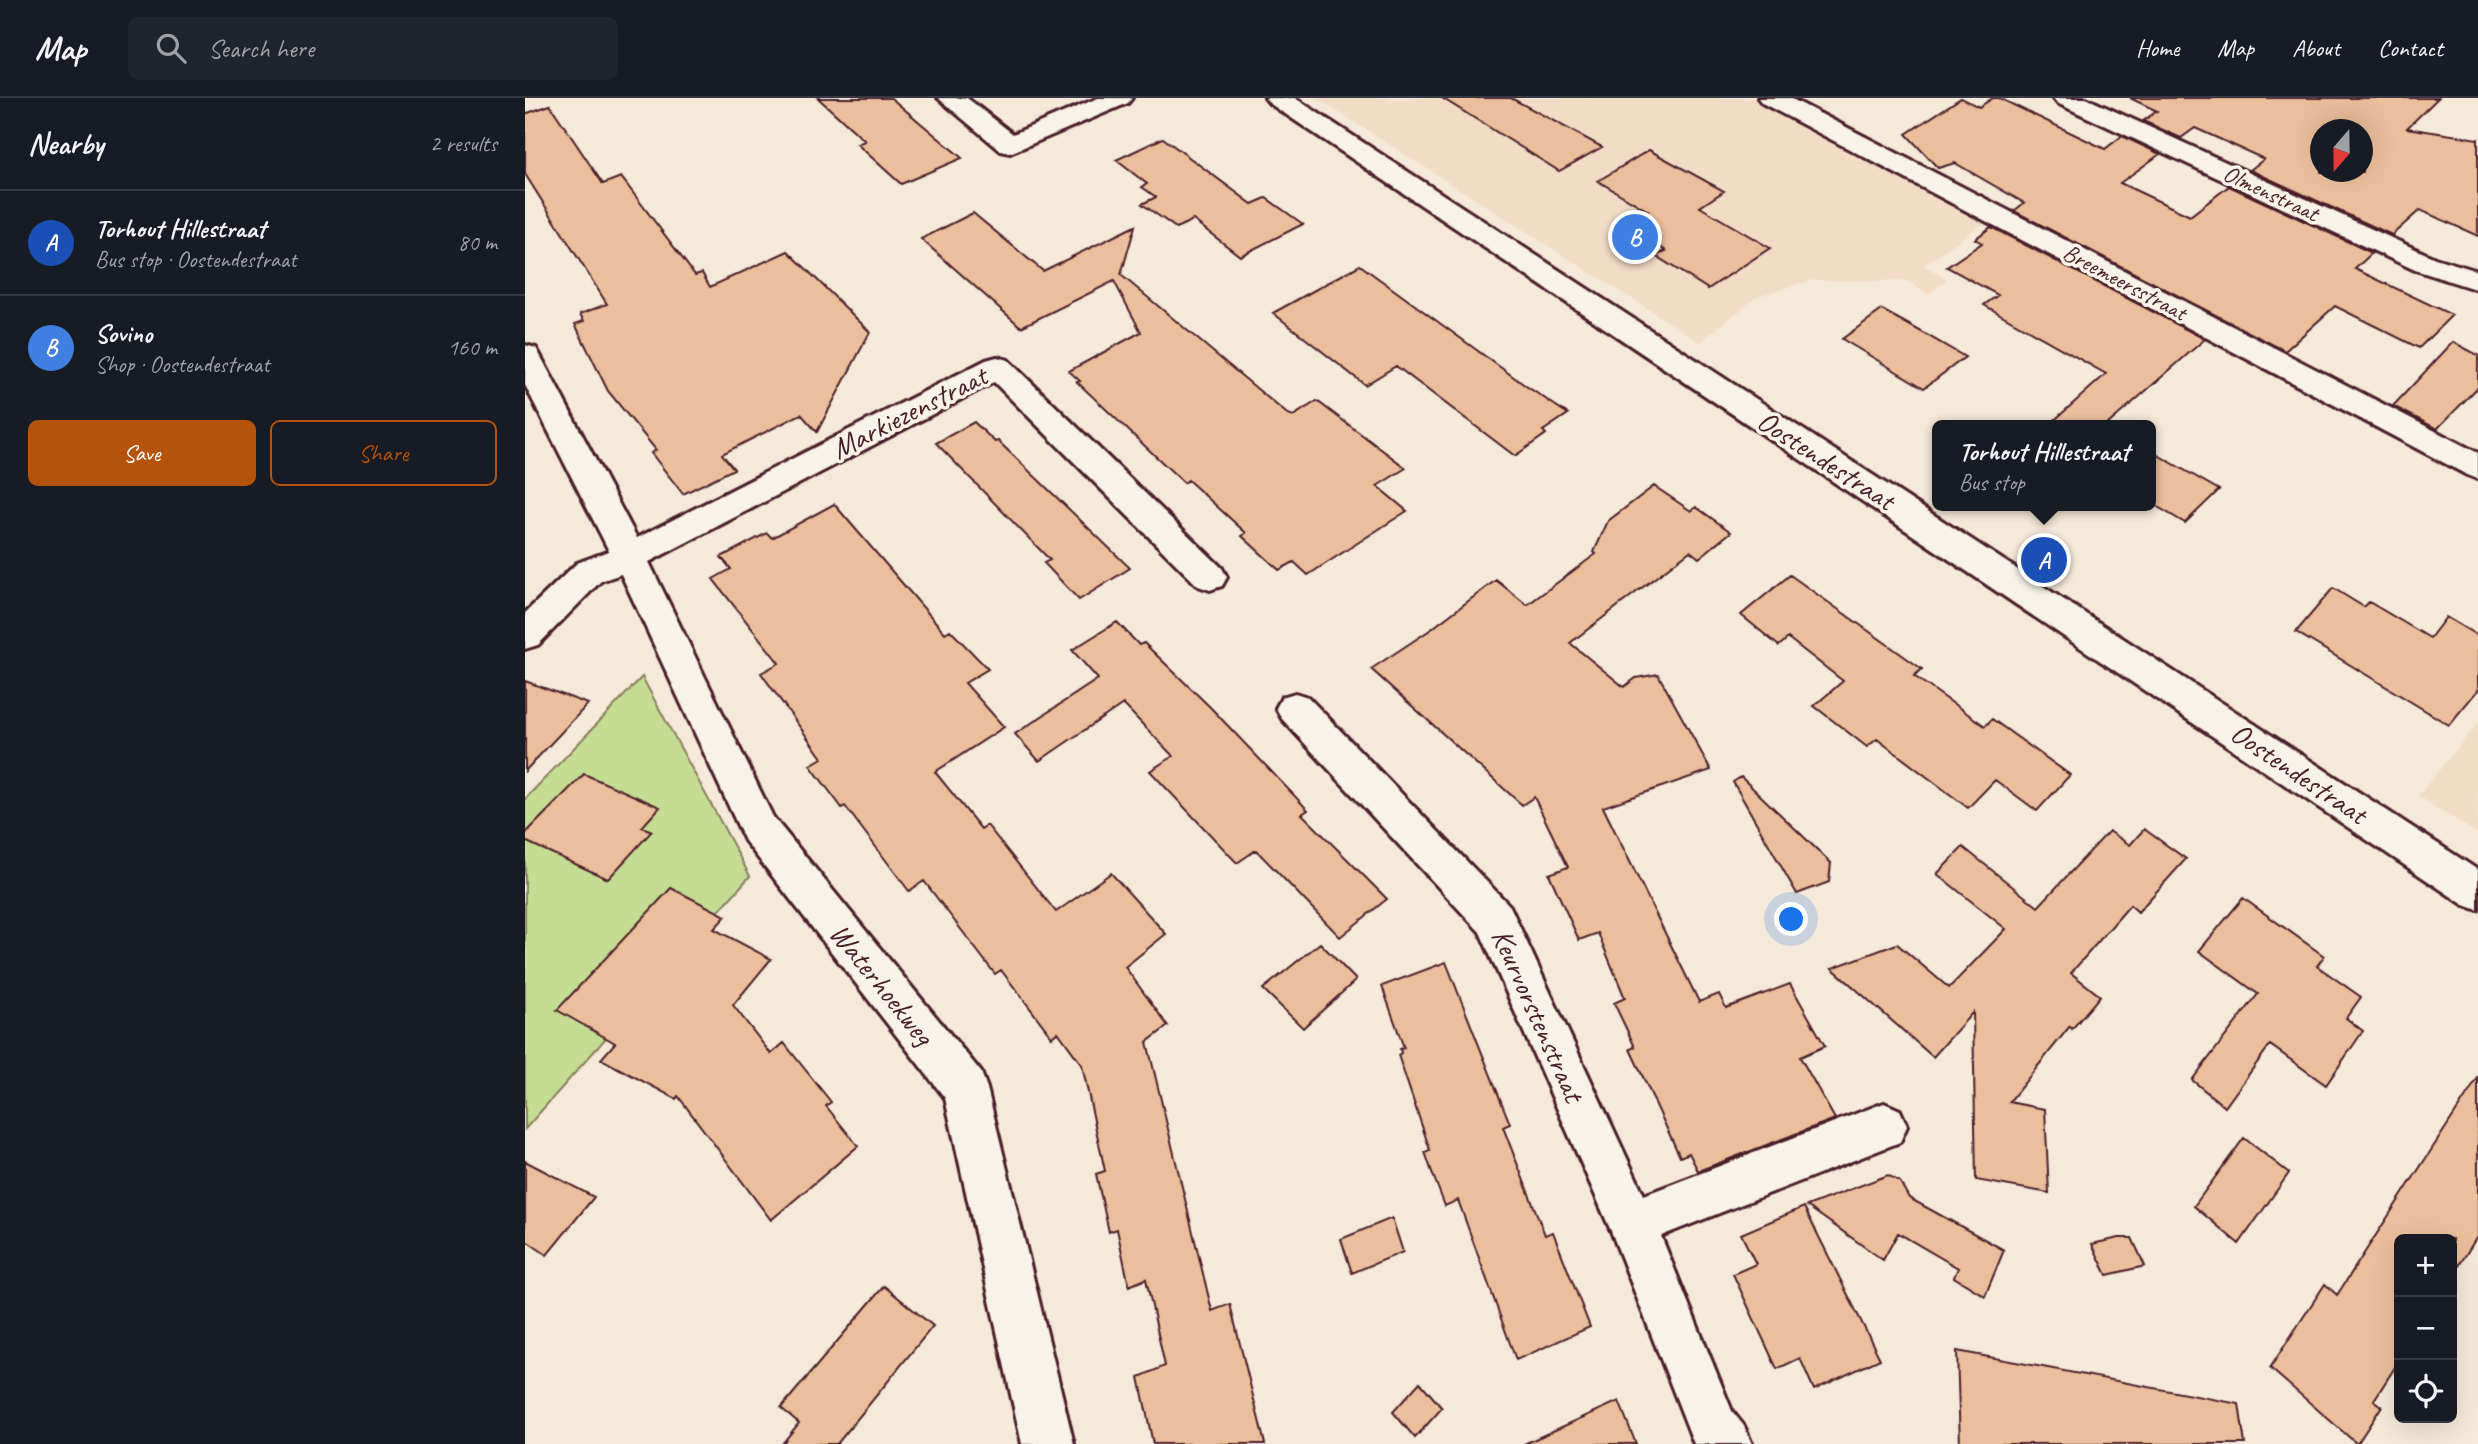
<!DOCTYPE html>
<html lang="en">
<head>
<meta charset="utf-8">
<style>
  body { margin:0; font-family:Caveat,sans-serif; background:#20242c; color:#f1f3f6 }
  .controls { position:absolute; right:21px; bottom:21px; display:grid; overflow:hidden; border-radius:10px; box-shadow:0 7px 28px #0002 }
  .controls button { width:63px; height:63px; display:grid; place-items:center; padding:0; border:0; border-bottom:2px solid #363941; background:#171b24; color:#f1f3f6; font:35px sans-serif }
  .compass { position:absolute; left:1785px; top:21px; width:63px; height:63px; border-radius:50%; background:#171b24; box-shadow:0 7px 28px #0002; rotate:200deg }
  .you { position:absolute; left:1267px; top:822px; width:24px; height:24px; margin:-18px; border:5px solid #fff; border-radius:50%; background:#1a73e8; box-shadow:0 0 0 10px #1a73e833 }
  .badge { display:grid; place-items:center; width:46px; height:46px; border-radius:50%; background:#b45309; color:#fff; font-size:23px; font-weight:700 }
  .pin { position:absolute; translate:-50% -50%; border:4px solid #fff; box-shadow:0 2px 7px #0006 }
  .popup { position:absolute; left:1407px; top:322px; width:224px; height:91px; box-sizing:border-box; display:grid; place-content:center; border-radius:10px; background:#171b24; filter:drop-shadow(0 2px 5px #0005); font-size:23px; white-space:nowrap; color:#9ea1a6 }
  .popup b { font-size:26px; color:#f1f3f6 }
  .popup::after { content:''; position:absolute; left:50%; top:100%; margin-left:-14px; border:14px solid transparent; border-top-color:#171b24 }
  .list { margin:0; padding:0; list-style:none }
  h2 { display:flex; justify-content:space-between; align-items:center; height:91px; margin:0; padding:0 28px; font-size:30px }
  h2 small { font-size:23px; font-weight:400; color:#9ea1a6 }
  .list li { display:grid; grid-template-columns:46px 1fr auto; gap:21px; align-items:center; box-sizing:border-box; height:105px; padding:0 28px; border-top:2px solid #363941 }
  .list b { display:block; font-size:26px; white-space:nowrap }
  .list p { margin:0; font-size:23px; white-space:nowrap; color:#9ea1a6 }
  .list em { font-size:23px; font-style:normal; color:#9ea1a6 }
  .actions { display:flex; gap:14px; padding:21px 28px }
  .actions a { flex:1; padding:16px 0; border:2px solid #b45309; border-radius:10px; text-align:center; font-size:24px; color:#b45309 }
  .actions .main { background:#b45309; color:#fff }
  .icon { flex:none; width:38px; height:38px; fill:none; stroke:currentColor; stroke-width:2; stroke-linecap:round; stroke-linejoin:round }
  .map { position:relative; flex:none; width:1953px; height:1346px; overflow:hidden }
  header { display:flex; align-items:center; gap:42px; box-sizing:border-box; height:98px; padding:0 35px; background:#171b24; border-bottom:2px solid #363941 }
  header strong { font-size:33px }
  nav { display:flex; gap:38px; margin-inline-start:auto; font-size:24px }
  .search { width:490px; height:63px; background:#20242c; display:flex; align-items:center; gap:18px; box-sizing:border-box; padding:0 24px; border-radius:10px; color:#9ea1a6; font-size:26px }
  main { display:flex }
  aside { flex:1; background:#171b24 }
  .map>svg:first-child { display:block }
  .built { fill:#f2dcc6 }
  .green { fill:#c5dd93; stroke:#887e5f; stroke-width:2 }
  .building { fill:#ebbf9b; stroke:#4a1f2b; stroke-width:2; fill-rule:evenodd }
  .lines { fill:none; stroke-linecap:round; stroke-linejoin:round }
  .minor-casing { stroke:#4a1f2b; stroke-width:6 }
  .major-casing { stroke:#4a1f2b; stroke-width:6 }
  .minor { fill:#f7f3e8; fill-rule:evenodd }
  .major { fill:#f7f3e8; fill-rule:evenodd }
  .labels { text-anchor:middle; dominant-baseline:central; stroke-width:7; stroke-linejoin:round; paint-order:stroke }
  .far-street-label { font-size:24px; fill:#4a1f2b; stroke:#f7f3e8 }
  .street-label { font-size:30px; fill:#4a1f2b; stroke:#f7f3e8 }
</style>
</head>
<body>
<header>
<strong>Map</strong>
<div class="search"><svg class="icon" aria-label="search" viewBox="0 0 24 24"><circle cx="10" cy="10" r="6"/><path d="M15 15l6 6"/></svg>Search here</div>
<nav><a>Home</a><a>Map</a><a>About</a><a>Contact</a></nav>
</header>
<main>
<aside>
<h2>Nearby<small>2 results</small></h2>
<ul class="list">
<li><span class="badge" style="background:#1a4fb4">A</span><div><b>Torhout Hillestraat</b><p>Bus stop · Oostendestraat</p></div><em>80 m</em></li>
<li><span class="badge" style="background:#3f7fe0">B</span><div><b>Sovino</b><p>Shop · Oostendestraat</p></div><em>160 m</em></li>
</ul>
<div class="actions"><a class="main">Save</a><a>Share</a></div>
</aside>
<div class="map">
<svg width="1953" height="1346" viewBox="0 0 1953 1346">
  <rect width="100%" height="100%" fill="#f5e9d9"/>
  <filter id="ink" filterUnits="userSpaceOnUse"><feTurbulence type="fractalNoise" baseFrequency=".0143" numOctaves="2"/><feDisplacementMap in="SourceGraphic" scale="14" xChannelSelector="R" yChannelSelector="G"/><feConvolveMatrix kernelMatrix="1 2 1 2 8 2 1 2 1" color-interpolation-filters="sRGB"/></filter>
  <g filter="url(#ink)">
    <!-- built -->
    <path class="built" d="M 791,0 L 1233,0 L 1463,122 L 1399,167 L 1422,181 L 1403,197 L 1384,183 L 1287,182 L 1233,198 L 1175,244 Z
      M 1953,625 L 1953,736 L 1893,698 Z"/>
    <!-- green -->
    <path class="green" d="M 117,579 L 225,778 L 0,1031 L 0,701 Z"/>
    <!-- building -->
    <path class="building" d="M 293,0 L 366,0 L 437,60 L 376,86 L 332,46 L 340,43 Z
      M 917,0 L 986,0 L 1077,49 L 1034,73 Z
      M 1436,0 L 1454,9 L 1468,0 L 1474,0 L 1580,51 L 1597,38 L 1635,56 L 1595,85 L 1665,118 L 1704,88 L 1847,155 L 1830,171 L 1927,217 L 1894,250 L 1810,208 L 1760,253 L 1489,113 L 1499,105 L 1430,65 L 1413,70 L 1381,36 Z
      M 1605,0 L 1913,0 L 1882,30 L 1953,41 L 1953,138 L 1895,112 L 1867,137 L 1725,72 L 1739,61 L 1670,30 L 1656,40 L 1618,23 L 1632,13 ZM 1796,32 L 1838,32 L 1838,74 L 1796,74 Z
      M 25,7 L 78,86 L 96,79 L 170,177 L 177,175 L 185,189 L 263,153 L 345,234 L 292,334 L 276,316 L 197,356 L 209,371 L 158,396 L 126,355 L 131,352 L 83,293 L 50,226 L 59,223 L 55,216 L 82,206 L 0,76 L 0,16 Z
      M 638,40 L 727,106 L 741,100 L 778,126 L 715,158 L 668,122 L 651,130 L 617,106 L 631,99 L 617,89 L 622,86 L 591,62 Z
      M 1124,52 L 1199,93 L 1175,109 L 1245,150 L 1183,191 L 1131,158 L 1141,153 L 1100,127 L 1123,113 L 1073,83 Z
      M 448,115 L 518,173 L 610,128 L 596,177 L 761,315 L 768,318 L 792,303 L 881,370 L 852,388 L 882,413 L 783,477 L 769,464 L 754,472 L 717,438 L 721,435 L 663,382 L 659,385 L 552,284 L 555,283 L 544,273 L 616,234 L 589,183 L 496,229 L 396,141 Z
      M 1466,129 L 1680,241 L 1582,327 L 1524,327 L 1581,276 L 1459,207 L 1473,197 L 1422,169 L 1457,145 L 1450,141 Z
      M 835,167 L 1001,288 L 1043,316 L 1018,333 L 1021,336 L 990,358 L 871,268 L 840,287 L 748,215 Z
      M 1357,212 L 1395,233 L 1440,259 L 1399,290 L 1317,241 Z
      M 1928,244 L 1953,257 L 1953,289 L 1912,331 L 1868,308 Z
      M 449,324 L 470,344 L 473,343 L 605,470 L 554,502 L 519,465 L 525,462 L 411,345 Z
      M 1626,353 L 1694,392 L 1660,425 L 1626,405 Z
      M 1129,388 L 1166,413 L 1171,409 L 1206,434 L 1174,460 L 1165,453 L 1045,545 L 1099,589 L 1111,580 L 1133,576 L 1186,672 L 1078,709 L 1174,904 L 1194,896 L 1201,910 L 1265,886 L 1300,948 L 1275,959 L 1310,1021 L 1173,1073 L 1164,1055 L 1155,1059 L 1105,951 L 1110,949 L 1089,905 L 1100,900 L 1073,835 L 1054,842 L 1024,776 L 1043,769 L 1009,699 L 997,707 L 846,571 L 905,532 L 971,482 L 1002,507 L 1071,456 L 1069,454 L 1083,423 Z
      M 309,406 L 420,535 L 425,532 L 463,571 L 440,585 L 479,629 L 410,674 L 456,731 L 462,727 L 531,814 L 586,775 L 641,836 L 600,869 L 643,928 L 622,944 L 687,1213 L 705,1206 L 740,1346 L 628,1346 L 614,1279 L 640,1268 L 621,1181 L 604,1188 L 592,1131 L 584,1134 L 571,1076 L 580,1073 L 557,967 L 533,934 L 527,939 L 476,872 L 470,876 L 399,783 L 384,793 L 320,708 L 317,710 L 285,667 L 297,660 L 236,575 L 254,565 L 188,481 L 206,471 L 196,459 L 242,435 L 247,440 Z
      M 1265,477 L 1397,571 L 1389,578 L 1460,628 L 1467,621 L 1545,677 L 1512,713 L 1470,682 L 1443,710 L 1352,641 L 1342,649 L 1289,608 L 1318,583 L 1263,540 L 1254,548 L 1216,517 Z
      M 1808,490 L 1839,509 L 1844,504 L 1905,540 L 1921,519 L 1953,538 L 1953,592 L 1924,627 L 1771,534 Z
      M 592,524 L 614,547 L 619,545 L 686,610 L 783,712 L 777,716 L 862,801 L 815,839 L 731,752 L 712,765 L 625,673 L 648,658 L 598,606 L 514,663 L 490,636 L 573,581 L 547,552 Z
      M 0,583 L 63,606 L 0,673 Z
      M 59,676 L 135,709 L 117,729 L 127,733 L 83,781 L 0,743 L 0,736 Z
      M 1216,679 L 1306,765 L 1304,784 L 1272,796 L 1208,684 Z
      M 1619,731 L 1661,761 L 1613,814 L 1605,807 L 1546,875 L 1575,898 L 1547,931 L 1545,928 L 1484,1004 L 1520,1011 L 1524,1095 L 1451,1082 L 1448,914 L 1408,959 L 1307,870 L 1372,846 L 1424,890 L 1481,831 L 1412,776 L 1438,749 L 1513,809 L 1584,733 L 1605,747 Z
      M 146,790 L 201,818 L 189,831 L 246,861 L 208,907 L 246,956 L 259,945 L 306,1004 L 301,1008 L 333,1048 L 246,1122 L 153,998 L 151,1001 L 76,961 L 90,945 L 32,912 Z
      M 1718,800 L 1799,858 L 1792,868 L 1836,899 L 1821,920 L 1838,933 L 1801,987 L 1745,947 L 1700,1009 L 1667,982 L 1733,896 L 1674,853 Z
      M 795,845 L 831,882 L 778,930 L 738,891 Z
      M 921,864 L 985,1026 L 978,1029 L 1020,1137 L 1028,1134 L 1065,1229 L 991,1262 L 933,1102 L 920,1108 L 908,1077 L 900,1054 L 905,1052 L 873,957 L 876,955 L 875,951 L 879,950 L 857,888 Z
      M 1953,980 L 1953,1137 L 1927,1179 L 1927,1141 L 1874,1141 L 1874,1263 L 1849,1302 L 1857,1308 L 1832,1346 L 1745,1270 L 1800,1186 L 1812,1197 Z
      M 1719,1040 L 1764,1075 L 1714,1146 L 1669,1108 Z
      M 0,1063 L 69,1099 L 22,1157 L 0,1142 Z
      M 1363,1077 L 1375,1084 L 1384,1100 L 1479,1152 L 1460,1198 L 1429,1179 L 1433,1170 L 1373,1135 L 1358,1162 L 1282,1108 Z
      M 1279,1109 L 1355,1261 L 1289,1292 L 1275,1260 L 1252,1271 L 1208,1176 L 1231,1166 L 1216,1136 Z
      M 867,1120 L 878,1154 L 827,1175 L 816,1141 Z
      M 1594,1140 L 1607,1140 L 1620,1168 L 1582,1177 L 1567,1146 Z
      M 359,1188 L 408,1228 L 312,1346 L 257,1346 L 274,1325 L 256,1310 Z
      M 1432,1253 L 1714,1306 L 1720,1346 L 1435,1346 Z
      M 895,1284 L 917,1310 L 890,1340 L 868,1314 Z
      M 1094,1303 L 1111,1346 L 999,1346 Z"/>
    <g class="lines">
      <defs>
        <path id="minor" d="M 413,0 L 442,0 L 488,36 L 573,0 L 607,0 L 603,5 L 485,55 L 476,53 Z
          M 1233,0 L 1265,0 L 1953,355 L 1953,381 L 1942,377 L 1237,5 Z
          M 1528,0 L 1561,0 L 1910,160 L 1953,173 L 1953,192 L 1890,172 L 1532,5 Z
          M 0,247 L 11,250 L 15,257 L 112,440 L 461,262 L 472,259 L 483,262 L 697,470 L 702,479 L 697,488 L 685,492 L 673,488 L 469,284 L 124,464 L 248,719 L 456,974 L 462,990 L 549,1346 L 497,1346 L 420,1000 L 220,743 L 96,476 L 76,483 L 13,547 L 0,551 L 0,515 L 52,465 L 84,453 L 0,287 Z
          M 770,595 L 783,599 L 985,808 L 1119,1097 L 1359,1005 L 1375,1012 L 1382,1028 L 1375,1044 L 1136,1138 L 1207,1313 L 1219,1328 L 1227,1346 L 1169,1346 L 1086,1133 L 955,834 L 757,621 L 751,610 L 757,599 Z"/>
        <path id="major" d="M 740,0 L 770,0 L 1953,772 L 1953,812 L 1939,807 L 744,5 Z"/>
      </defs>
      <!-- minor casing -->
      <use href="#minor" class="minor-casing"/>
      <!-- major casing -->
      <use href="#major" class="major-casing"/>
      <!-- minor -->
      <use href="#minor" class="minor"/>
      <!-- major -->
      <use href="#major" class="major"/>
    </g>
  </g>
  <g class="labels">
    <!-- far-street labels -->
    <g class="far-street-label">
      <text transform="translate(1746 95) rotate(25)">Olmenstraat</text>
      <text transform="translate(1600 184) rotate(28)">Breemeersstraat</text>
    </g>
    <!-- street labels -->
    <g class="street-label">
      <text transform="translate(384 314) rotate(-27)">Markiezenstraat</text>
      <text transform="translate(1301 362) rotate(33)">Oostendestraat</text>
      <text transform="translate(1774 675) rotate(34)">Oostendestraat</text>
      <text transform="translate(357 886) rotate(51)">Waterhoekweg</text>
      <text transform="translate(1013 917) rotate(66)">Keurvorstenstraat</text>
    </g>
  </g>
</svg>
<div class="controls">
<button>+</button>
<button>−</button>
<button><svg class="icon" aria-label="locate" viewBox="0 0 24 24"><circle cx="12" cy="12" r="6"/><path d="M12 2v4M12 18v4M2 12h4M18 12h4"/></svg></button>
</div>
<svg class="compass" viewBox="-18 -18 36 36"><path d="M0-13l5 13h-10z" fill="#e53935"/><path d="M0 13l5-13h-10z" fill="#9ea1a6"/></svg>
<div class="you"></div>
<div class="pin badge" style="left:1519px;top:462px;background:#1a4fb4">A</div>
<div class="popup"><b>Torhout Hillestraat</b>Bus stop</div>
<div class="pin badge" style="left:1110px;top:139px;background:#3f7fe0">B</div>
</div>
</main>
</body>
</html>
